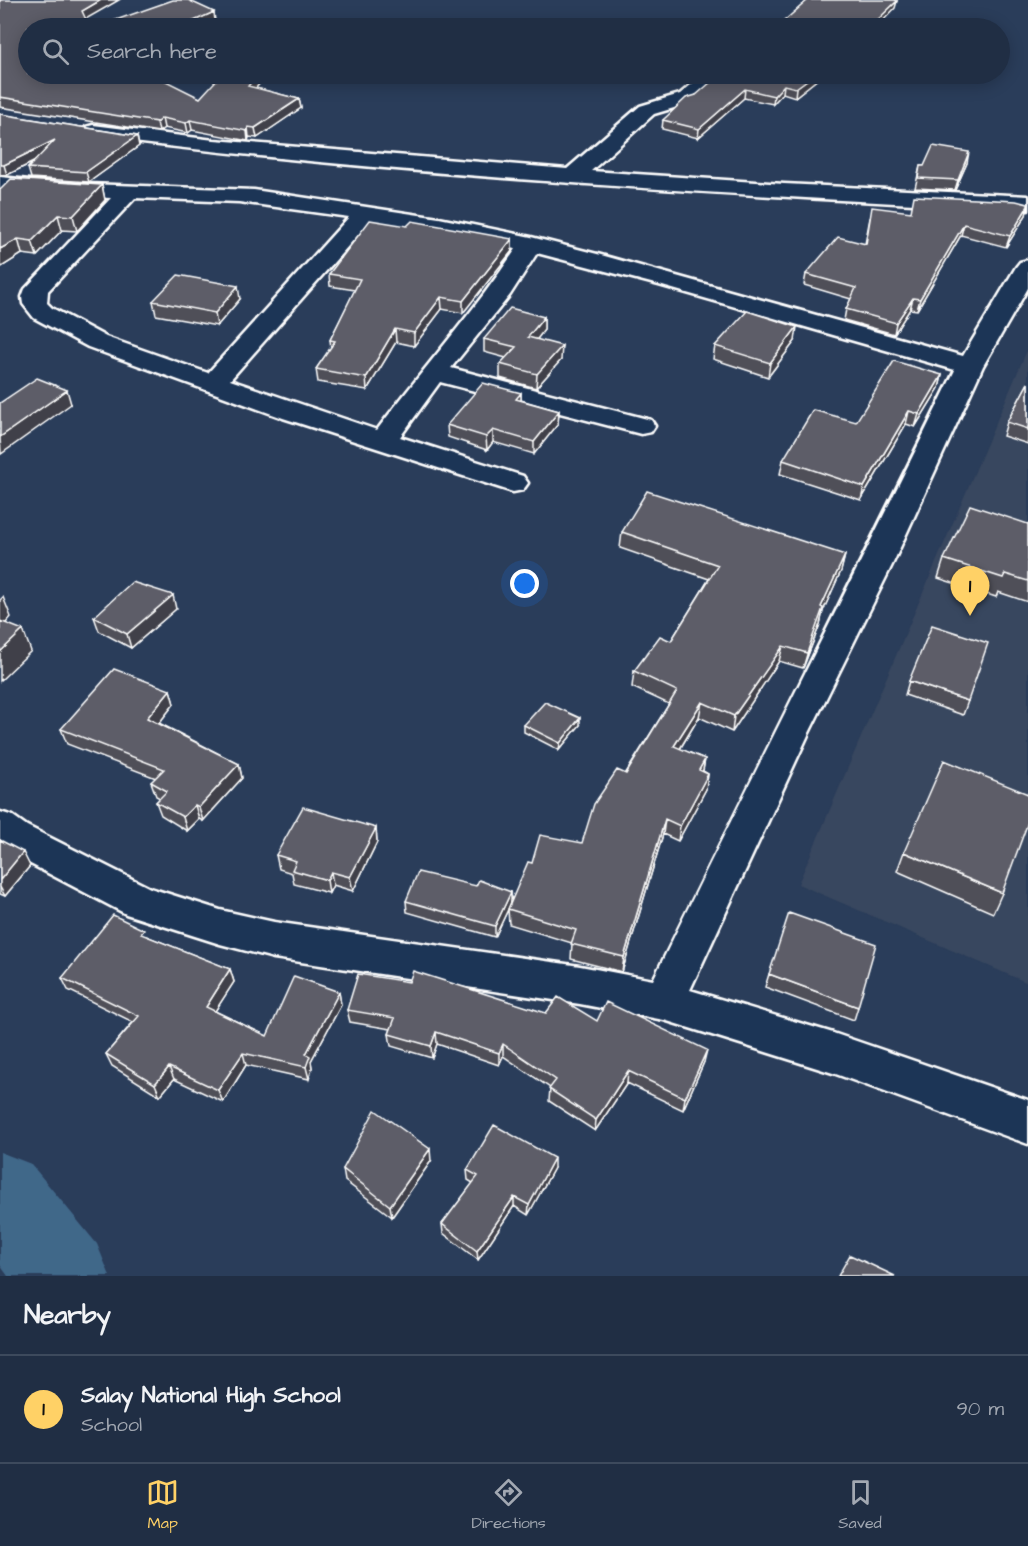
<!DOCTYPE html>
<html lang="en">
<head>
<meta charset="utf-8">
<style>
  body { margin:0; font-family:"Architects Daughter",sans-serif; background:#28364b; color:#f1f3f6 }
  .you { position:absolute; left:525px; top:584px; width:21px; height:21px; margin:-15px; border:4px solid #fff; border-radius:50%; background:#1a73e8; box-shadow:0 0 0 9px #1a73e833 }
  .badge { display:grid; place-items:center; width:39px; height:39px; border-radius:50%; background:#ffd166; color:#111; font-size:20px; font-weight:700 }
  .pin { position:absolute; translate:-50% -50px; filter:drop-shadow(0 2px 3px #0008) }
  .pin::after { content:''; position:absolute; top:32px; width:21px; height:18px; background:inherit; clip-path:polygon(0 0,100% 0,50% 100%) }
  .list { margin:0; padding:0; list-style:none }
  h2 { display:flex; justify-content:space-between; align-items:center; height:78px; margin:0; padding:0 24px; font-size:26px }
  h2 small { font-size:20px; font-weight:400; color:#a2a8b2 }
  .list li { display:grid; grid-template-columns:39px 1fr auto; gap:18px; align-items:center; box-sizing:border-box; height:108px; padding:0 24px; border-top:2px solid #3d4a5d }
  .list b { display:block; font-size:22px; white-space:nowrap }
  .list p { margin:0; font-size:20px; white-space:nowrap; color:#a2a8b2 }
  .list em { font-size:20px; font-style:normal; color:#a2a8b2 }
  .icon { flex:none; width:33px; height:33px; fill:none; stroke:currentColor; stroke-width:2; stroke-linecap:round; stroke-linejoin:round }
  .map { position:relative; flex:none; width:1028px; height:1276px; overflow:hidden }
  .search { position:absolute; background:#202e44; box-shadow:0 3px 15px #0003; left:18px; right:18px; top:18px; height:66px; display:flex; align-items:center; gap:15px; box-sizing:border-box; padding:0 21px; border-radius:33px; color:#a2a8b2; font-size:22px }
  .sheet { height:186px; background:#202e44 }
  nav { display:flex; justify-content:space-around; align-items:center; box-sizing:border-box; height:84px; border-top:2px solid #3d4a5d; background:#202e44; font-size:16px; color:#a2a8b2 }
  nav a { display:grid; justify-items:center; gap:3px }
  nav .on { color:#ffd166 }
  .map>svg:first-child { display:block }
  .built { fill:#39475e }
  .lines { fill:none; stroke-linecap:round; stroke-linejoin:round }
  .river { fill:#416789; fill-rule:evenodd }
  .minor-casing { stroke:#fff; stroke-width:5 }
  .minor { fill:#1d3557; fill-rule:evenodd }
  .wall { fill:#505059; stroke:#fff; stroke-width:1.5 }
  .shaded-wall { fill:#414148; stroke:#fff; stroke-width:1.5 }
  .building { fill:#5d5d67; stroke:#fff; stroke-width:1.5 }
</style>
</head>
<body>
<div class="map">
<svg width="1028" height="1276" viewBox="0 0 1028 1276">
  <rect width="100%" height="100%" fill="#2a3d5a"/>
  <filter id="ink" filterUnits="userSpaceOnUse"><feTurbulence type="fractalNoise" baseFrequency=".0167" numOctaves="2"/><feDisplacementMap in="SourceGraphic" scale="12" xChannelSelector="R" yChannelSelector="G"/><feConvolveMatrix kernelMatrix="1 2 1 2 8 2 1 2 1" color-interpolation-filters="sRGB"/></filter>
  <g filter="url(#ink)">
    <!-- built -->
    <path class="built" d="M 1028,348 L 1028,983 L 798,884 Z"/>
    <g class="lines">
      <!-- river -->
      <path class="river" d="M 0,1152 L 31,1164 L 97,1244 L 110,1276 L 8,1276 L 0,1265 Z"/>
      <defs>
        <path id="minor" d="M 704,74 L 719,74 L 722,77 L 694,102 L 654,114 L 591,171 L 784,184 L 1028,196 L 1028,210 C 716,194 403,176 93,137 L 86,135 L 83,131 L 86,127 L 93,125 L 214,140 L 567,169 L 640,106 L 680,94 Z
          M 0,177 L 59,183 L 254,190 L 439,218 L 531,237 L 601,255 L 963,356 L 1016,267 L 1020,262 L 1028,260 L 1028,288 L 983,366 L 893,563 L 808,735 L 690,990 L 833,1033 L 1028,1100 L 1028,1144 L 833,1073 L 664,1020 L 580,1004 L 274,958 L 220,944 L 126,914 L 0,848 L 0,812 L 13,816 L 27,826 L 150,888 L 220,910 L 274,922 L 580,966 L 653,980 C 752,776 856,574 955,370 L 659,285 L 537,253 L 510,295 L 451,368 L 651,420 L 655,426 L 651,432 L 641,434 L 440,382 L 400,437 L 523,476 L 528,483 L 523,490 L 513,492 L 283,418 L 88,347 L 34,318 L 23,304 L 22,297 L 25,289 L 111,198 L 59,196 L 0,191 ZM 135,198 L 239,202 L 349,217 L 208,373 L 106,337 L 52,308 L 47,303 L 48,291 ZM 371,220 L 516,249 C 474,312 423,369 377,430 L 230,380 Z"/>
      </defs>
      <!-- minor casing -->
      <use href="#minor" class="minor-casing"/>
      <!-- minor -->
      <use href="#minor" class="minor"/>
    </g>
    <!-- wall -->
    <path class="wall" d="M 0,0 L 28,28 L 200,98 L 264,78 L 256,88 L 299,99 L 301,108 L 257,138 L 249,137 L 248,141 L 192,130 L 188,133 L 164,128 L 159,132 L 0,107 Z
      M 739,74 L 824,74 L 795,97 L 783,93 L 773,104 L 744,98 L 698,138 L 662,129 L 663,120 L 696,95 L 733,79 Z
      M 0,114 L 137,136 L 139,146 L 89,182 L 31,178 L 28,168 L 34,162 L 7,175 L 0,175 Z
      M 967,163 L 955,190 L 915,188 L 920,166 L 924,166 Z
      M 102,185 L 105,200 L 77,231 L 62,230 L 37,256 L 22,254 L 0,268 L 0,190 Z
      M 911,212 L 1026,215 L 1006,247 L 961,235 L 917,310 L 910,309 L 894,334 L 844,320 L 846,309 L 851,299 L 804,285 L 806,274 L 865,244 L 870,218 Z
      M 512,251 L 463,313 L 442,309 L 414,346 L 396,342 L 367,390 L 318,382 L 316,369 L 331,348 L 330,340 L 355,290 L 330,286 L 329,274 Z
      M 240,299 L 217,326 L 156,315 L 153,301 Z
      M 544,317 L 544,330 L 537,339 L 561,360 L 536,388 L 500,378 L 500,364 L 506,358 L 484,352 L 484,339 Z
      M 795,341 L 768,377 L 713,359 L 715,346 Z
      M 942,375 L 939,388 L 915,427 L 906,424 L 861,500 L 780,474 L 783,460 L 856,422 Z
      M 1028,383 L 1028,444 L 1003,436 L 1007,422 Z
      M 521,393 L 521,400 L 559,411 L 558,424 L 534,454 L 493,442 L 487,450 L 448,437 L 447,425 Z
      M 1028,524 L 1028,602 L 998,592 L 996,597 L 938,578 L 944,559 Z
      M 622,532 L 845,555 L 841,571 L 823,611 L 820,624 L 803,668 L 779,661 L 732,732 L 699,717 L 680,749 L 705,759 L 703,771 L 708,774 L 706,789 L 678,841 L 663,834 L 622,972 L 571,959 L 572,943 L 509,924 L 508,909 L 510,905 L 495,937 L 407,912 L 406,901 L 476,886 L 511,892 L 511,902 L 532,863 L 582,843 L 669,704 L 632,687 L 634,671 L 671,641 L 709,579 L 620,548 Z
      M 176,609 L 131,648 L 99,631 L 94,617 Z
      M 909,681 L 968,701 L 963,715 L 905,695 Z
      M 170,690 L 174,704 L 159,723 L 239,764 L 242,778 L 203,821 L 199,819 L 187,831 L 161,815 L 156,802 L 160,798 L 156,796 L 151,782 L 156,778 L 67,744 L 61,729 Z
      M 524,725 L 580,725 L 559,750 L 524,732 Z
      M 376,828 L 377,842 L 353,891 L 333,885 L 329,893 L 294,884 L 292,873 L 279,869 L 276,855 Z
      M 0,840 L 30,866 L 5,896 L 0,894 Z
      M 904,852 L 1002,893 L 993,913 L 897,871 Z
      M 146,936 L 230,969 L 234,982 L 215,1011 L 267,1036 L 339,992 L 341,1005 L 311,1061 L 312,1068 L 309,1079 L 246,1065 L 223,1102 L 174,1079 L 160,1096 L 112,1066 L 106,1054 L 133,1022 L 68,990 L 62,978 Z
      M 769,974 L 858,1007 L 854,1020 L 765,987 Z
      M 347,1010 L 546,1013 L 597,1021 L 704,1062 L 683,1110 L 627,1083 L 595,1131 L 549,1101 L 550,1088 L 503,1056 L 499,1065 L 437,1044 L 432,1058 L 391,1046 L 389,1034 L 391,1029 L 350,1022 Z
      M 431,1161 L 392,1217 L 345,1181 L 343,1169 Z
      M 554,1168 L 528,1215 L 514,1206 L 478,1260 L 443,1233 L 442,1224 L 473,1183 L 468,1180 L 467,1170 Z"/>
    <!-- shaded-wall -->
    <path class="shaded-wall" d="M 101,0 L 119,0 L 84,20 L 82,11 Z
      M 897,1 L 895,8 L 876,28 L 869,28 Z
      M 214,12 L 215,21 L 199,28 L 178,28 Z
      M 258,74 L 263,74 L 264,78 L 250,95 L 248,86 Z
      M 815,74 L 824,74 L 795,97 L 796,88 Z
      M 784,85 L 783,93 L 773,104 L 774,96 Z
      M 745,89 L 744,98 L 698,138 L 699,129 Z
      M 299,99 L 301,108 L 257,138 L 255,128 Z
      M 162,118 L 164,128 L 159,132 L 157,122 Z
      M 190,120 L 192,130 L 188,133 L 186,123 Z
      M 248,127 L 249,137 L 248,141 L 247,131 Z
      M 137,136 L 139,146 L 89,182 L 86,172 Z
      M 55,140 L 58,150 L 7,175 L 4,165 Z
      M 969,152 L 967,163 L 955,190 L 958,180 Z
      M 102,185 L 105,200 L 77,231 L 73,216 Z
      M 1028,206 L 1026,215 L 1006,247 L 1010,236 Z
      M 58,215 L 62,230 L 37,256 L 32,241 Z
      M 964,224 L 961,235 L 917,310 L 920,299 Z
      M 18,239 L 22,254 L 0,268 L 0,249 Z
      M 512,239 L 512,251 L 463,313 L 463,301 Z
      M 238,286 L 240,299 L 217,326 L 215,313 Z
      M 441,297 L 442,309 L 414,346 L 414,333 Z
      M 913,298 L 910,309 L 894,334 L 896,323 Z
      M 544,317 L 544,330 L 528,351 L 528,337 Z
      M 797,327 L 795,341 L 768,377 L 770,363 Z
      M 395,329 L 396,342 L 367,390 L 366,378 Z
      M 562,346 L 561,360 L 536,388 L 537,374 Z
      M 942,375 L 939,388 L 915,427 L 919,414 Z
      M 67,390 L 71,404 L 1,454 L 0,437 Z
      M 521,393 L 521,405 L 516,399 Z
      M 559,411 L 558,424 L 534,454 L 534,442 Z
      M 909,411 L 906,424 L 861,500 L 864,487 Z
      M 493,430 L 493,442 L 487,450 L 486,437 Z
      M 845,555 L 841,571 L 823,611 L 820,624 L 803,668 L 821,607 Z
      M 173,595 L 176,609 L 131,648 L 127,634 Z
      M 3,597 L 11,617 L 0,630 L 0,600 Z
      M 23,630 L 31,651 L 0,681 L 0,652 Z
      M 783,646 L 779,661 L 732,732 L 734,716 Z
      M 170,690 L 174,704 L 152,732 L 147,718 Z
      M 702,702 L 699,717 L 672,762 L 674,746 Z
      M 580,718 L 580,725 L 559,750 L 560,743 Z
      M 705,759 L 702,775 L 699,770 Z
      M 239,764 L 242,778 L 203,821 L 199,807 Z
      M 708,774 L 706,789 L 678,841 L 680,826 Z
      M 195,805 L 199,819 L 187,831 L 183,817 Z
      M 665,819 L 663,834 L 622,972 L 624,957 Z
      M 376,828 L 377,842 L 353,891 L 350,877 Z
      M 23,852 L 30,866 L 5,896 L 0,887 L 0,880 Z
      M 331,872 L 333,885 L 329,893 L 327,880 Z
      M 511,892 L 511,903 L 495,937 L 495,926 Z
      M 230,969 L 234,982 L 210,1019 L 206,1007 Z
      M 339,992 L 341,1005 L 311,1061 L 312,1068 L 309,1079 L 306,1067 L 306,1054 Z
      M 436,1032 L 437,1044 L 432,1058 L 431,1046 Z
      M 503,1044 L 503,1056 L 499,1065 L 499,1053 Z
      M 707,1050 L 704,1062 L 683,1110 L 685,1098 Z
      M 243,1053 L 246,1065 L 223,1102 L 218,1090 Z
      M 169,1067 L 174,1079 L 160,1096 L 155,1084 Z
      M 628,1071 L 627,1083 L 595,1131 L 596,1120 Z
      M 430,1149 L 431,1161 L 392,1217 L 390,1206 Z
      M 554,1158 L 554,1168 L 528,1215 L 529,1205 Z
      M 514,1197 L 514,1206 L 478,1260 L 477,1251 Z"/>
    <!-- building -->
    <path class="building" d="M 0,0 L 101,0 L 82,11 L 90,28 L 28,28 L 28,74 L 152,74 L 200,98 L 222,74 L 258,74 L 248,86 L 299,99 L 255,128 L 248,127 L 247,131 L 190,120 L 186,123 L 162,118 L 157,122 L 0,97 Z
      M 173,0 L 188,0 L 214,12 L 178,28 L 93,28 Z
      M 808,0 L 895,0 L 897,1 L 869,28 L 776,28 Z
      M 739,74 L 815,74 L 796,88 L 784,85 L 774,96 L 745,89 L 699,129 L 663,120 L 686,98 L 696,95 L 719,75 L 733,79 Z
      M 0,114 L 137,136 L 86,172 L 28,168 L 55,140 L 4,165 L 0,165 Z
      M 933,146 L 969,152 L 958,180 L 918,178 L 920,166 L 924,166 Z
      M 11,179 L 102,185 L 73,216 L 58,215 L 32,241 L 18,239 L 0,249 L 0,190 Z
      M 914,196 L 1016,201 L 1028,204 L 1028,206 L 1010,236 L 964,224 L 920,299 L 913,298 L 896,323 L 846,309 L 856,288 L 806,274 L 838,237 L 866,244 L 872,207 L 911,212 Z
      M 370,220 L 407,226 L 412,221 L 512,239 L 463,301 L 441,297 L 414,333 L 395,329 L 366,378 L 316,369 L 335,341 L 330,340 L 360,279 L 329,274 Z
      M 178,275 L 238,286 L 215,313 L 153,301 Z
      M 510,308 L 544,317 L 528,337 L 562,346 L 537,374 L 500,364 L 516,347 L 484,339 Z
      M 747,311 L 797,327 L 770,363 L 715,346 Z
      M 894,361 L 942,375 L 919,414 L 909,411 L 864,487 L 783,460 L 813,410 L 856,422 Z
      M 37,378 L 67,390 L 0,437 L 0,403 Z
      M 483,383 L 521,393 L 516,399 L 559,411 L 534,442 L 493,430 L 486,437 L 447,425 Z
      M 1028,383 L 1028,429 L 1007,422 Z
      M 647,491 L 845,555 L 821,607 L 823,608 L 807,653 L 783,646 L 734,716 L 702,702 L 674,746 L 705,759 L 699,770 L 708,774 L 680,826 L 665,819 L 624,957 L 571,944 L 576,930 L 508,909 L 528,862 L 532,863 L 540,835 L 582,843 L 594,804 L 617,770 L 626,774 L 677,691 L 634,671 L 660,636 L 671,641 L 718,565 L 622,532 Z
      M 970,505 L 1028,524 L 1028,581 L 1005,574 L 1003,578 L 944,559 Z
      M 132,582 L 173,595 L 127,634 L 94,617 Z
      M 0,621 L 23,630 L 0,652 Z
      M 932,625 L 988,643 L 968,701 L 909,681 Z
      M 114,669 L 170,690 L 147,718 L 239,764 L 199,807 L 195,805 L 183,817 L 156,802 L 167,791 L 151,782 L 164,769 L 61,729 Z
      M 545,702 L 580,718 L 560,743 L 524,725 Z
      M 944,760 L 1028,794 L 1028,822 L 1002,893 L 904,852 Z
      M 303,807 L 376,828 L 350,877 L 331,872 L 327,880 L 292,870 L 296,861 L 276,855 Z
      M 0,840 L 23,852 L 0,880 Z
      M 418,872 L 476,886 L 479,880 L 511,892 L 495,926 L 406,901 Z
      M 789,913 L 876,944 L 858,1007 L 769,974 Z
      M 113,915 L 144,930 L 141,934 L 230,969 L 206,1007 L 267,1036 L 294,976 L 339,992 L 306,1054 L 310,1056 L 306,1067 L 243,1053 L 218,1090 L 169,1067 L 155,1084 L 106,1054 L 139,1016 L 62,978 Z
      M 413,971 L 546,1013 L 558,997 L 597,1021 L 606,1002 L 707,1050 L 685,1098 L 628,1071 L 596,1120 L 549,1089 L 556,1080 L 503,1044 L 499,1053 L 436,1032 L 431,1046 L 389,1034 L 395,1018 L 347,1010 L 358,974 L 409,982 Z
      M 375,1110 L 430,1149 L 390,1206 L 343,1169 Z
      M 494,1125 L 554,1158 L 529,1205 L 514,1197 L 477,1251 L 442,1224 L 478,1176 L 467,1170 Z
      M 850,1255 L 895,1276 L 838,1276 Z"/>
  </g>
</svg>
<div class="you"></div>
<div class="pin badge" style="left:970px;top:616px">1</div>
<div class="search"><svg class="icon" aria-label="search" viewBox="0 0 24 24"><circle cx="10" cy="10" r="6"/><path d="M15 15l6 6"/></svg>Search here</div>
</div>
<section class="sheet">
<h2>Nearby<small></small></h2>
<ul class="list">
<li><span class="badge">1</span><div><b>Salay National High School</b><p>School</p></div><em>90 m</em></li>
</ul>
</section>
<nav>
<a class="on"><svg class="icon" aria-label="map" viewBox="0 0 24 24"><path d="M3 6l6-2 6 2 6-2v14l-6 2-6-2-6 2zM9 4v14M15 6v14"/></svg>Map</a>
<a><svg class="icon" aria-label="directions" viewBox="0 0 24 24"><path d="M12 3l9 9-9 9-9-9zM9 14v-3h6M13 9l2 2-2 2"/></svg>Directions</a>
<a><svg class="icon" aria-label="saved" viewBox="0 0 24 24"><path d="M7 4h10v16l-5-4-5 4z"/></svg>Saved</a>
</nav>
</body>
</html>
